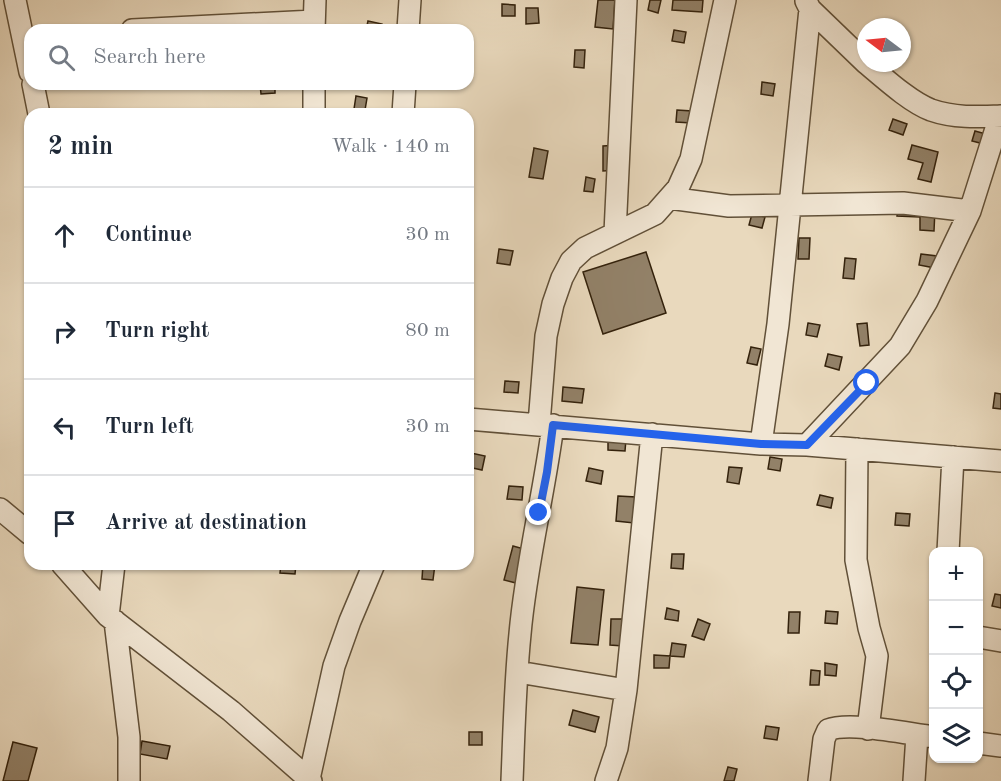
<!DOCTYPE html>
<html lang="en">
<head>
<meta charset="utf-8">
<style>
  body { margin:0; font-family:"Old Standard TT",serif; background:#f6f6f7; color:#1f2937 }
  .controls { position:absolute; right:18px; bottom:18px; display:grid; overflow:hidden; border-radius:12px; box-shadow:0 2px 4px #0004 }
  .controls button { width:54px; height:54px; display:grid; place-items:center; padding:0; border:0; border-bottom:2px solid #e0e1e3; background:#fff; color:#1f2937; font:30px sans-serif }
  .compass { position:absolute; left:857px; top:18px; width:54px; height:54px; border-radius:50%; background:#fff; box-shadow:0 2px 4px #0004; rotate:286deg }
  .stop { position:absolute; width:18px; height:18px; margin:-14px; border:4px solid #2563eb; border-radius:50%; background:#fff }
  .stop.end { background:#2563eb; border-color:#fff; box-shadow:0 2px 6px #0008 }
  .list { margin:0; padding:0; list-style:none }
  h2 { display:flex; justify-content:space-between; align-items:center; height:78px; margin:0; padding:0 24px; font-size:26px }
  h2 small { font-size:20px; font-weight:400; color:#747a83 }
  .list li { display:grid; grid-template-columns:39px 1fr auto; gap:18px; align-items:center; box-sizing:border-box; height:96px; padding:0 24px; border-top:2px solid #e0e1e3 }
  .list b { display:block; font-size:22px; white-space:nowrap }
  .list em { font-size:20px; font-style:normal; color:#747a83 }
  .icon { flex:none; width:33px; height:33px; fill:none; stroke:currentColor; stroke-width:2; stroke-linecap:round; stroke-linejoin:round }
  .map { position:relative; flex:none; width:1001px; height:781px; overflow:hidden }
  .search { position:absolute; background:#fff; box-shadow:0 2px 4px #0004; left:24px; top:24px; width:450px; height:66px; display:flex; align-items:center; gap:15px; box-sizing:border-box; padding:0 21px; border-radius:18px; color:#747a83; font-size:22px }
  .panel { position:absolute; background:#fff; box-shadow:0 2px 4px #0004; left:24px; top:108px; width:450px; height:462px; border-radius:18px }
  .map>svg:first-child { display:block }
  .building { fill:#928168; stroke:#34220c; stroke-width:1.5 }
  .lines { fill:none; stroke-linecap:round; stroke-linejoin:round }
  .minor-casing { stroke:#615038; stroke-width:24 }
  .minor { stroke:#f1e6d4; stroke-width:21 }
  .route { stroke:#2563eb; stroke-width:8 }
</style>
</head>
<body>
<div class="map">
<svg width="1001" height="781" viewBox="0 0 1001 781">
  <rect width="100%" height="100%" fill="#e9d9bd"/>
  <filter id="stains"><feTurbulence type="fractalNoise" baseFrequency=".00333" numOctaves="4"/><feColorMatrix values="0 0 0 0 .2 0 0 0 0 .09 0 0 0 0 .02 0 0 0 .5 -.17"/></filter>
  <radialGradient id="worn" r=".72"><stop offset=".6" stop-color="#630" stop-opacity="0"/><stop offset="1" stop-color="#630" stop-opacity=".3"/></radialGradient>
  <!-- building -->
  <path class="building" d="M 598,0 L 615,0 L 613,29 L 595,27 Z
    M 650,0 L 661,0 L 658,13 L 648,10 Z
    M 673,0 L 703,0 L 702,12 L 672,10 Z
    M 502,4 L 515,5 L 515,16 L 502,16 Z
    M 526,8 L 538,8 L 539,23 L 526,24 Z
    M 368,21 L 382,24 L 381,30 L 366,30 Z
    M 674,30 L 686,32 L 684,43 L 672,41 Z
    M 575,50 L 585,50 L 584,68 L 574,67 Z
    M 762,82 L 775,84 L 773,96 L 761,94 Z
    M 260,84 L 275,84 L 275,93 L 261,94 Z
    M 356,96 L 367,98 L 365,110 L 354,109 Z
    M 677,110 L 692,111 L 691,123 L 676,122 Z
    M 893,119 L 907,124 L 903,135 L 889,130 Z
    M 975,131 L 986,134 L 984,144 L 972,141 Z
    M 618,145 L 618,170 L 603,171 L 603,146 Z
    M 912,145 L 938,152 L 931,182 L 918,179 L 923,163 L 908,159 Z
    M 534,148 L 548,151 L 543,179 L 529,177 Z
    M 586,177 L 595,179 L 593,192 L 584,191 Z
    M 898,207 L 935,209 L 934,231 L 920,230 L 920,217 L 897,216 Z
    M 752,214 L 765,217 L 762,228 L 749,225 Z
    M 799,238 L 810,238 L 809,259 L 798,259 Z
    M 499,249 L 513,251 L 510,265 L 497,263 Z
    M 646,252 L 666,313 L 603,334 L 583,272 Z
    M 921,254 L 937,256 L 935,268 L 919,265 Z
    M 845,258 L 856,259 L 854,279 L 843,278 Z
    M 808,323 L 820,325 L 817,337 L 806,335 Z
    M 867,323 L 869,345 L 860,346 L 857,324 Z
    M 751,347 L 761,349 L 757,365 L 747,363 Z
    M 828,354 L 842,357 L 839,370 L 825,366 Z
    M 505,381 L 519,382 L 518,393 L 504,392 Z
    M 563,387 L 584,389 L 582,403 L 562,401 Z
    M 995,393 L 1001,394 L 1001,409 L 993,408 Z
    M 608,438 L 626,439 L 625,451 L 608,450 Z
    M 471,453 L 485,456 L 482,470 L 468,467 Z
    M 770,457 L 782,459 L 780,471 L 768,469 Z
    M 729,467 L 742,468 L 739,484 L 727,482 Z
    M 589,468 L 603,471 L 601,484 L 586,481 Z
    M 509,486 L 523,487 L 522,500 L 507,499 Z
    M 820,495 L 833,498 L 831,508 L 817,505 Z
    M 618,496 L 636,497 L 634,523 L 616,521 Z
    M 896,513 L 910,514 L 909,526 L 895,525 Z
    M 513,546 L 524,549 L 516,583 L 504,580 Z
    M 672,554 L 684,554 L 683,569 L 671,568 Z
    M 281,564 L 296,564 L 295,574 L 280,573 Z
    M 423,564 L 435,564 L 433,580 L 422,579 Z
    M 577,587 L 604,590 L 598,645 L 571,643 Z
    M 995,594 L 1001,595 L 1001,608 L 992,606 Z
    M 667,608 L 679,611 L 678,621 L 665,619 Z
    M 826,611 L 838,612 L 837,624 L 825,623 Z
    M 789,612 L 800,612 L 799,633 L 788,633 Z
    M 611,619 L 624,619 L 623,646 L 610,645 Z
    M 698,619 L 710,624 L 704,640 L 692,636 Z
    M 672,643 L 686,645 L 684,657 L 670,656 Z
    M 654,655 L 670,656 L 669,668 L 654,668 Z
    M 825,663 L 837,665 L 836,676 L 825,675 Z
    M 811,670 L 820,671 L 819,685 L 810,685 Z
    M 573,710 L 599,717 L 595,732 L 569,725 Z
    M 766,726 L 779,728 L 777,740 L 764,738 Z
    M 469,732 L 482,732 L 482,745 L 469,745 Z
    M 142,741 L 170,746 L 167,759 L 140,754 Z
    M 13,742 L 37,748 L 28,781 L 3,781 Z
    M 728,767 L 737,769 L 734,781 L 724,781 Z"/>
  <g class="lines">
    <defs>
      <path id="minor" d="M 15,0 L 30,72
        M 806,1 L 810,9 L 866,63
        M 132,30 L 314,21
        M 314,30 L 315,0
        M 408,30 L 410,0
        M 866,63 C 884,78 910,102 931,110 C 954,118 977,117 1001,116
        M 33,84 L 39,114
        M 314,114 L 314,84
        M 403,114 L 405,84
        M 669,198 L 729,206 L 903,203 L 970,211
        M 615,233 L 626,0
        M 468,419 L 761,444 L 807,445 L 1001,461
        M 539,424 L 546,336 L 553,304 L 562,278 L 571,261 L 585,248 L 655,214 L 678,188 L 691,159 L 725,0
        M 761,444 L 778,324 L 810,9
        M 807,445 L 900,346 L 927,301 L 970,211 L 1000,116
        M 857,449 L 856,560 L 869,628 L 877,656 L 868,729
        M 0,509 L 30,534
        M 948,552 L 953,457
        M 62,564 L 108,616 L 231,711 L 311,781
        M 108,616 L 114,564
        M 115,621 L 129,737 L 129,781
        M 978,637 L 1001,641
        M 518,672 L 626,690
        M 978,743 L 1001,746
        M 309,779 L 334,666 L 350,621 L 374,564
        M 512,781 C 514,732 515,683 520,634 C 526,564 544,495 553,425
        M 606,781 L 617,748 L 626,690 L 652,434
        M 819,781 L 824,739 L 828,730 C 849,721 908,734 934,737
        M 914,781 L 917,735"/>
    </defs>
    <!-- minor casing -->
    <use href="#minor" class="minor-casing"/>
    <!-- minor -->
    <use href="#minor" class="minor"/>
  </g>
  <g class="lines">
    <!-- route -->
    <path class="route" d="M 539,513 L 547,472 L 553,425 L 761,444 L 807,445 L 867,383"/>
  </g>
  <rect width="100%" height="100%" filter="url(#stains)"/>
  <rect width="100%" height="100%" fill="url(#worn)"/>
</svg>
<div class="controls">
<button>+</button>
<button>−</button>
<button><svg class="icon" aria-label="locate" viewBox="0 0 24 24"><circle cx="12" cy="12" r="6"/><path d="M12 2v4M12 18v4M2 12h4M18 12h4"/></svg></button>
<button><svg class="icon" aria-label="layers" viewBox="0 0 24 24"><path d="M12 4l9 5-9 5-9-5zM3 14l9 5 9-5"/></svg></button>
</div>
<svg class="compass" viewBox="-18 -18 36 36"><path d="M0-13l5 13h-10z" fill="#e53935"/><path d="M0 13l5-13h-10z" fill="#747a83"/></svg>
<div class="stop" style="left:867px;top:383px"></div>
<div class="stop end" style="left:539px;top:513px"></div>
<div class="search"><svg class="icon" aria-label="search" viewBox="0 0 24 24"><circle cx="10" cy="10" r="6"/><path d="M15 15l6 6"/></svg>Search here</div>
<section class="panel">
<h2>2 min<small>Walk · 140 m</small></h2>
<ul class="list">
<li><svg class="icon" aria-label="ahead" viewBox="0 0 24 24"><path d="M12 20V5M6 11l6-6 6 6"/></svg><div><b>Continue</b></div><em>30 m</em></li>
<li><svg class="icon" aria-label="right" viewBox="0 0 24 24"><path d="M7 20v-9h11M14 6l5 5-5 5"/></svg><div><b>Turn right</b></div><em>80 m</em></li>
<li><svg class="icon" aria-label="left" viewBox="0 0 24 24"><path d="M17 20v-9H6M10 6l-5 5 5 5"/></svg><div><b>Turn left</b></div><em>30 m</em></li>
<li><svg class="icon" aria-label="arrive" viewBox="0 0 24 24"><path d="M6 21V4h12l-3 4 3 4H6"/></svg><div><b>Arrive at destination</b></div></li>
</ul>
</section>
</div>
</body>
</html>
